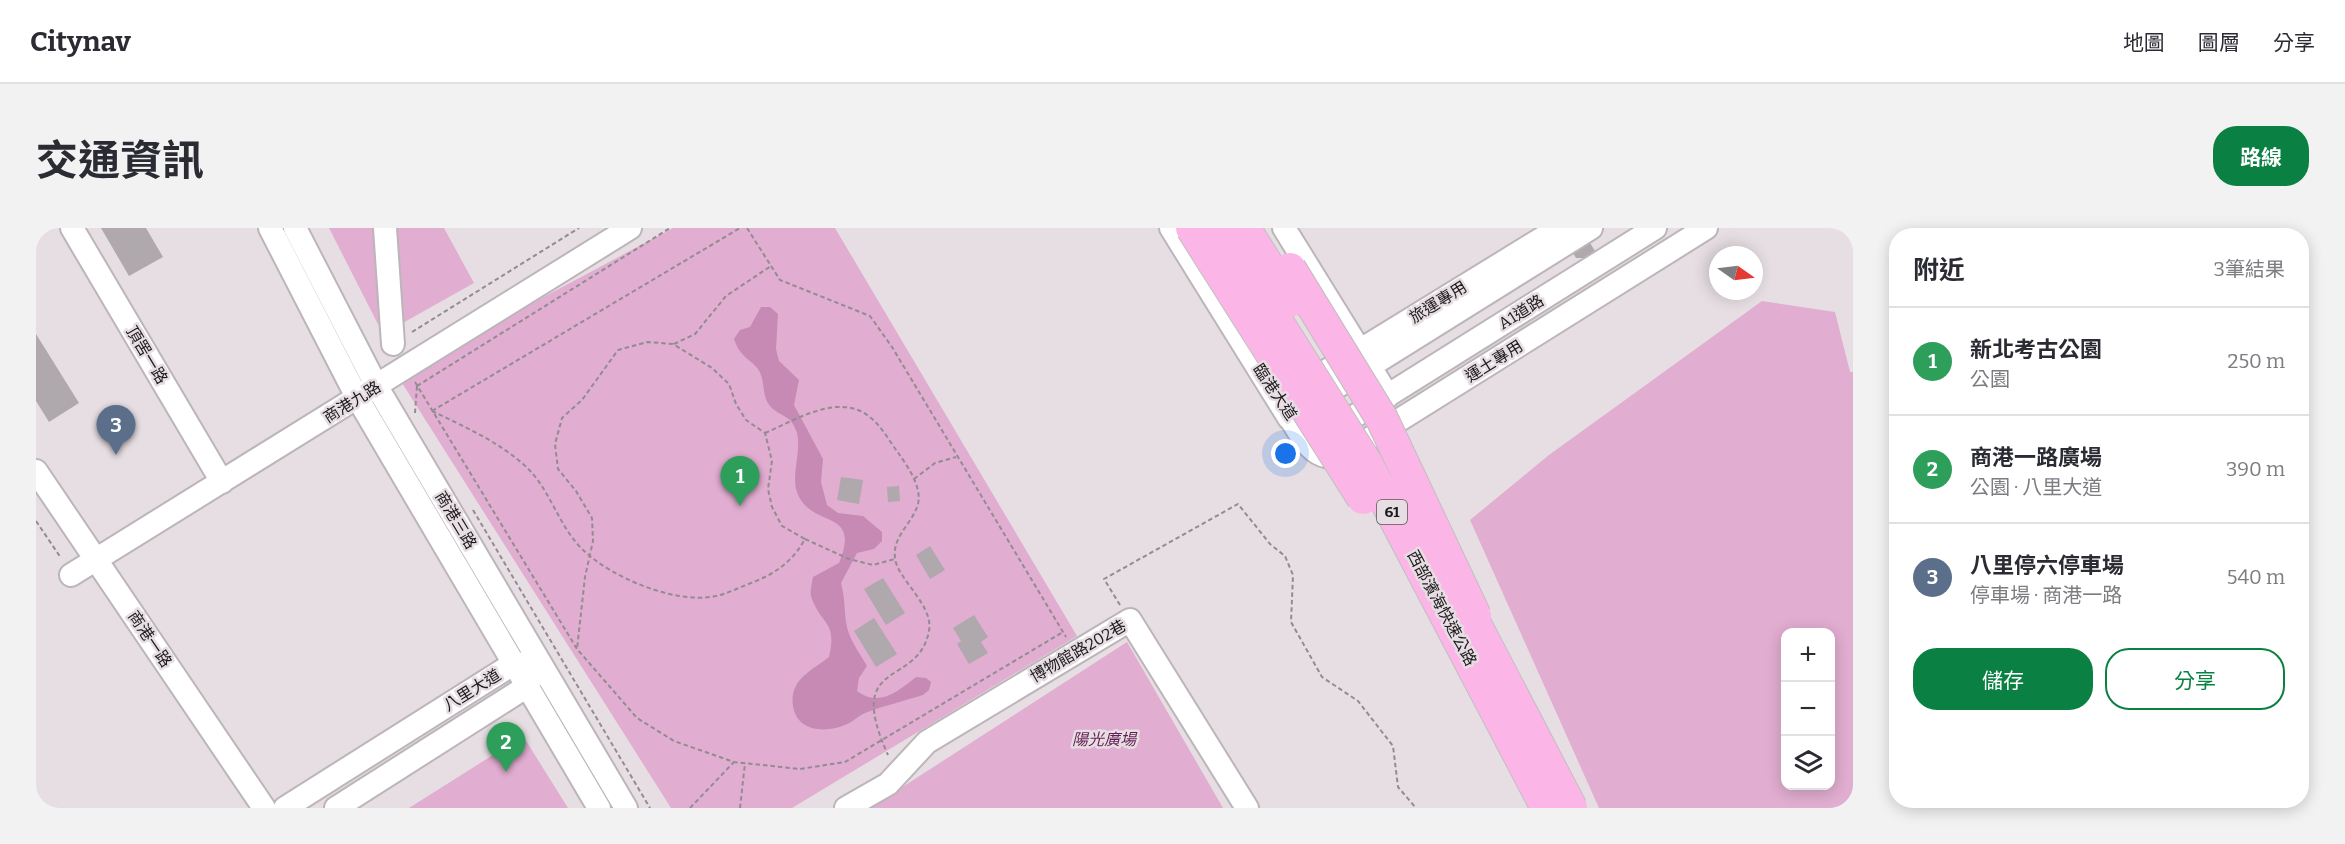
<!DOCTYPE html>
<html lang="zh-TW">
<head>
<meta charset="utf-8">
<style>
  body { margin:0; font-family:Bitter,"Noto Sans TC",serif; background:#f2f2f3; color:#2b2b33 }
  .controls { position:absolute; right:18px; bottom:18px; display:grid; overflow:hidden; border-radius:12px; box-shadow:0 3px 15px #0003 }
  .controls button { width:54px; height:54px; display:grid; place-items:center; padding:0; border:0; border-bottom:2px solid #e1e1e2; background:#fff; color:#2b2b33; font:30px sans-serif }
  .compass { position:absolute; left:1673px; top:18px; width:54px; height:54px; border-radius:50%; background:#fff; box-shadow:0 3px 15px #0003; rotate:104deg }
  .you { position:absolute; left:1250px; top:226px; width:21px; height:21px; margin:-15px; border:4px solid #fff; border-radius:50%; background:#1a73e8; box-shadow:0 0 0 9px #1a73e833 }
  .badge { display:grid; place-items:center; width:39px; height:39px; border-radius:50%; background:#0b8043; color:#fff; font-size:20px; font-weight:700 }
  .pin { position:absolute; translate:-50% -50px; filter:drop-shadow(0 2px 3px #0008) }
  .pin::after { content:''; position:absolute; top:32px; width:21px; height:18px; background:inherit; clip-path:polygon(0 0,100% 0,50% 100%) }
  .list { margin:0; padding:0; list-style:none }
  h2 { display:flex; justify-content:space-between; align-items:center; height:78px; margin:0; padding:0 24px; font-size:26px }
  h2 small { font-size:20px; font-weight:400; color:#7c7c81 }
  .list li { display:grid; grid-template-columns:39px 1fr auto; gap:18px; align-items:center; box-sizing:border-box; height:108px; padding:0 24px; border-top:2px solid #e1e1e2 }
  .list b { display:block; font-size:22px; white-space:nowrap }
  .list p { margin:0; font-size:20px; white-space:nowrap; color:#7c7c81 }
  .list em { font-size:20px; font-style:normal; color:#7c7c81 }
  .actions { display:flex; gap:12px; padding:18px 24px }
  .actions a { flex:1; padding:14px 0; border:2px solid #0b8043; border-radius:24px; text-align:center; font-size:21px; color:#0b8043 }
  .actions .main { background:#0b8043; color:#fff }
  .icon { flex:none; width:33px; height:33px; fill:none; stroke:currentColor; stroke-width:2; stroke-linecap:round; stroke-linejoin:round }
  .map { position:relative; flex:none; width:1817px; height:580px; overflow:hidden; border-radius:24px }
  header { display:flex; align-items:center; gap:36px; box-sizing:border-box; height:84px; padding:0 30px; background:#fff; border-bottom:2px solid #e1e1e2 }
  header strong { font-size:28px }
  nav { display:flex; gap:33px; margin-inline-start:auto; font-size:21px }
  .intro { display:flex; align-items:center; justify-content:space-between; box-sizing:border-box; height:144px; padding:0 36px }
  h1 { margin:0; font-size:42px }
  .button { padding:15px 27px; border-radius:24px; background:#0b8043; color:#fff; font-size:21px; font-weight:700 }
  main { display:flex; gap:36px; padding:0 36px }
  aside { flex:1; background:#fff; border-radius:24px; box-shadow:0 3px 15px #0003 }
  .map>svg:first-child { display:block }
  .green { fill:#e1add0; fill-rule:evenodd }
  .water { fill:#c68ab4 }
  .building { fill:#afa8ad }
  .lines { fill:none; stroke-linecap:round; stroke-linejoin:round }
  .minor-casing { stroke:#bcb5ba; stroke-width:26 }
  .path { stroke:#928c90; stroke-width:2; stroke-dasharray:4.5 3; stroke-linecap:butt }
  .minor { stroke:#fff; stroke-width:22 }
  .highway-bridge-casing { stroke:#c0bfbf; stroke-width:34; stroke-linecap:butt }
  .highway-bridge { stroke:#fcb5e7; stroke-width:32 }
  .labels { text-anchor:middle; dominant-baseline:central; stroke-width:5; stroke-linejoin:round; paint-order:stroke }
  .shield { fill:#e6dee3; stroke:#595558; stroke-width:1.5 }
  .shield-label { font-size:15px; font-weight:bold; fill:#1d1a1c }
  .street-label { font-size:16px; fill:#1d1a1c; stroke:#e6dee3 }
  .park-label { font-size:16px; font-style:italic; fill:#651e55; stroke:#e6dee3 }
</style>
</head>
<body>
<header>
<strong>Citynav</strong>
<nav><a>地圖</a><a>圖層</a><a>分享</a></nav>
</header>
<div class="intro"><h1>交通資訊</h1><a class="button">路線</a></div>
<main>
<div class="map">
<svg width="1817" height="580" viewBox="0 0 1817 580">
  <rect width="100%" height="100%" fill="#e6dee3"/>
  <!-- green -->
  <path class="green" d="M 293,0 L 408,0 L 438,55 L 347,106 Z
    M 637,0 L 799,0 L 1041,408 L 756,580 L 635,580 L 361,147 Z
    M 1726,73 L 1799,84 L 1814,144 L 1817,144 L 1817,580 L 1563,580 L 1434,292 L 1513,227 ZM 1750,404 L 1794,404 L 1794,558 L 1750,558 Z
    M 1091,414 L 1187,580 L 834,580 Z
    M 487,508 L 532,580 L 373,580 Z"/>
  <!-- water -->
  <path class="water" d="M 725,79 L 734,79 L 742,86 L 740,121 L 743,133 L 763,152 L 758,177 L 787,231 L 785,254 L 791,277 L 802,285 L 827,288 L 846,304 L 846,313 L 838,321 L 821,325 L 805,355 C 809,370 808,380 810,394 C 812,410 823,424 831,438 L 823,450 L 821,463 C 844,480 862,463 880,449 L 890,450 L 895,454 L 893,462 L 887,467 C 868,473 847,478 829,485 C 822,488 817,494 809,497 C 790,505 761,504 757,478 C 753,452 775,443 793,429 C 802,392 784,397 775,368 C 774,363 776,355 777,349 L 803,335 C 825,282 780,300 763,269 C 753,251 766,225 761,205 C 755,187 748,190 737,181 C 726,172 729,158 725,147 C 720,132 705,133 698,111 L 704,102 L 714,99 Z"/>
  <!-- building -->
  <path class="building" d="M 65,0 L 110,0 L 127,29 L 93,48 Z
    M 1551,10 L 1559,23 L 1548,30 L 1540,30 L 1537,25 L 1539,18 Z
    M 0,106 L 43,175 L 13,194 L 0,173 Z
    M 805,249 L 827,252 L 823,276 L 801,272 Z
    M 863,258 L 864,273 L 852,274 L 851,259 Z
    M 894,318 L 909,342 L 894,351 L 880,327 Z
    M 847,350 L 869,385 L 850,397 L 828,361 Z
    M 938,387 L 952,409 L 945,414 L 952,425 L 933,436 L 921,416 L 925,413 L 917,400 Z
    M 838,390 L 861,426 L 840,439 L 818,403 Z"/>
  <g class="lines">
    <defs>
      <path id="minor" d="M 36,0 L 186,254
        M 234,0 L 322,171 L 563,580
        M 259,0 L 341,159 L 590,580
        M 349,0 L 357,116
        M 1135,0 L 1253,190 C 1268,205 1284,207 1303,198 L 1619,0
        M 1248,0 L 1352,168
        M 1282,148 L 1523,0
        M 1299,160 L 1555,0
        M 1256,193 C 1268,213 1281,237 1309,226 L 1670,0
        M 0,243 L 228,580
        M 35,347 L 594,0
        M 249,580 L 477,436 L 491,435
        M 300,580 L 490,459 L 498,446
        M 810,580 L 852,556 L 891,514 L 1094,392 L 1211,580"/>
    </defs>
    <!-- minor casing -->
    <use href="#minor" class="minor-casing"/>
    <!-- path -->
    <path class="path" d="M 711,0 L 744,52 L 834,88 L 856,119 L 1030,409
      M 376,104 L 543,0
      M 638,116 L 659,106 L 690,68 L 735,38
      M 379,154 L 541,421 L 601,490 L 638,513 L 698,534 L 764,541 L 809,534 L 1027,404
      M 381,158 L 634,0
      M 396,183 C 427,198 461,213 487,236 C 514,259 521,296 546,321 C 574,349 640,377 680,368 C 690,366 700,361 710,357 C 737,347 755,336 769,311 L 746,298 L 736,279 L 732,261 L 736,233 L 729,205 L 710,192 L 700,176 L 693,156 L 676,140 L 637,116 L 611,114 L 582,122 L 546,172 L 526,190 L 519,216 L 522,241 L 540,263 L 556,290 L 557,313 L 549,349 L 541,421
      M 396,183 L 704,0
      M 379,185 L 381,158
      M 729,205 C 760,192 804,163 835,190 C 846,199 854,214 863,226 C 872,239 886,259 882,276 C 877,295 856,308 859,330 C 861,351 898,377 893,403 C 882,461 807,428 852,527
      M 878,251 L 899,235 L 920,229
      M 437,282 L 614,580
      M 0,293 L 25,330
      M 769,311 L 813,331 L 837,337 L 859,331
      M 1084,377 L 1068,351 L 1202,276 L 1234,316 L 1249,328 L 1257,347 L 1255,394 L 1286,449 L 1322,473 L 1357,518 L 1362,559 L 1380,580
      M 654,580 L 698,534
      M 704,580 L 709,535"/>
    <!-- minor -->
    <use href="#minor" class="minor"/>
    <defs>
      <path id="highway-bridge" d="M 1156,0 L 1327,270
        M 1182,0 L 1330,235 L 1511,580
        M 1208,0 L 1254,73
        M 1254,41 L 1346,191 L 1439,388
        M 1426,371 L 1535,580"/>
    </defs>
    <!-- highway-bridge casing -->
    <use href="#highway-bridge" class="highway-bridge-casing"/>
    <!-- highway-bridge -->
    <use href="#highway-bridge" class="highway-bridge"/>
  </g>
  <g class="labels">
    <!-- shield labels -->
    <rect class="shield" x="1341" y="272" width="30" height="24" rx="4.5"/>
    <g class="shield-label">
      <text x="1356" y="284">61</text>
    </g>
    <!-- street labels -->
    <g class="street-label">
      <text transform="translate(1402 74) rotate(-32)">旅運專用</text>
      <text transform="translate(1485 84) rotate(-32)">A1道路</text>
      <text transform="translate(111 127) rotate(59)">頂罟一路</text>
      <text transform="translate(1458 133) rotate(-32)">運土專用</text>
      <text transform="translate(1239 164) rotate(56)">臨港大道</text>
      <text transform="translate(316 174) rotate(-32)">商港九路</text>
      <text transform="translate(420 292) rotate(59)">商港三路</text>
      <text transform="translate(1406 380) rotate(62)">西部濱海快速公路</text>
      <text transform="translate(114 411) rotate(56)">商港一路</text>
      <text transform="translate(1042 423) rotate(-30)">博物館路202巷</text>
      <text transform="translate(436 462) rotate(-32)">八里大道</text>
    </g>
    <!-- park labels -->
    <g class="park-label">
      <text x="1068" y="511">陽光廣場</text>
    </g>
  </g>
</svg>
<div class="controls">
<button>+</button>
<button>−</button>
<button><svg class="icon" aria-label="layers" viewBox="0 0 24 24"><path d="M12 4l9 5-9 5-9-5zM3 14l9 5 9-5"/></svg></button>
</div>
<svg class="compass" viewBox="-18 -18 36 36"><path d="M0-13l5 13h-10z" fill="#e53935"/><path d="M0 13l5-13h-10z" fill="#7c7c81"/></svg>
<div class="you"></div>
<div class="pin badge" style="left:704px;top:278px;background:#2e9e5b">1</div>
<div class="pin badge" style="left:470px;top:544px;background:#2e9e5b">2</div>
<div class="pin badge" style="left:80px;top:227px;background:#5c6f8a">3</div>
</div>
<aside>
<h2>附近<small>3筆結果</small></h2>
<ul class="list">
<li><span class="badge" style="background:#2e9e5b">1</span><div><b>新北考古公園</b><p>公園</p></div><em>250 m</em></li>
<li><span class="badge" style="background:#2e9e5b">2</span><div><b>商港一路廣場</b><p>公園 · 八里大道</p></div><em>390 m</em></li>
<li><span class="badge" style="background:#5c6f8a">3</span><div><b>八里停六停車場</b><p>停車場 · 商港一路</p></div><em>540 m</em></li>
</ul>
<div class="actions"><a class="main">儲存</a><a>分享</a></div>
</aside>
</main>
</body>
</html>
